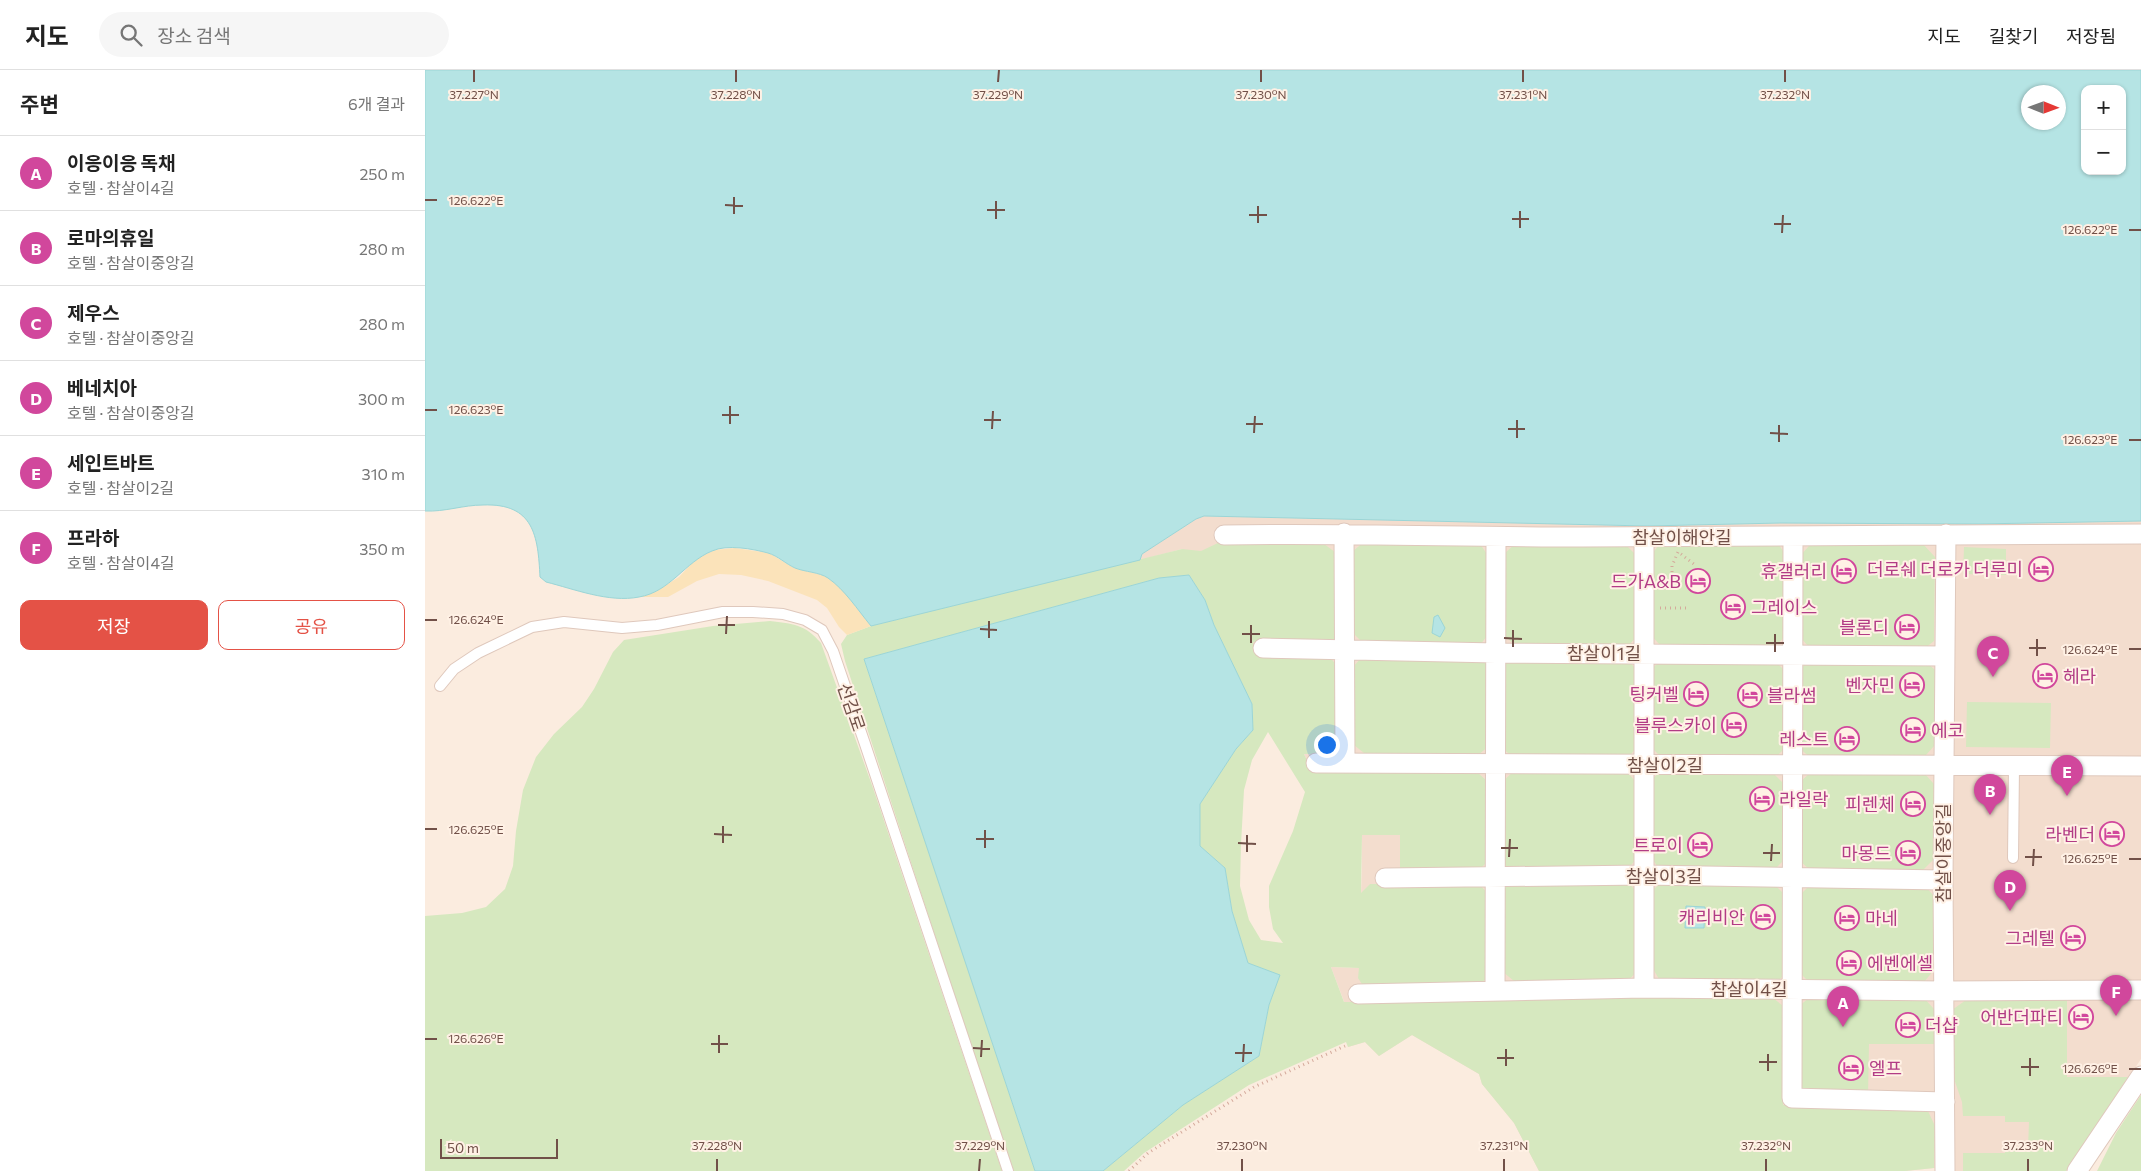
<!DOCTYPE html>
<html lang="ko">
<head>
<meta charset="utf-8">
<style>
  body { margin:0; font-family:Commissioner,"Noto Sans KR",sans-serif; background:#f6f6f6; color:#222 }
  .controls { position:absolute; right:15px; top:15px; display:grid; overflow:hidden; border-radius:10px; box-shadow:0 1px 4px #0004 }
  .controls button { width:45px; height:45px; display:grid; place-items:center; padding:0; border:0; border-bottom:1px solid #e0e0e0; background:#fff; color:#222; font:25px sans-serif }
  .compass { position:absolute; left:1596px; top:15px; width:45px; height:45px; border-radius:50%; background:#fff; box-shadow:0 1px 4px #0004; rotate:91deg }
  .scale { position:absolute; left:15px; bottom:12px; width:118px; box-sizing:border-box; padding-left:5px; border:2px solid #715048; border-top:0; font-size:14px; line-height:18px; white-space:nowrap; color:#715048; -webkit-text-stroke:4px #fff1e5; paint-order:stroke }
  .you { position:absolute; left:901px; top:674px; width:18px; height:18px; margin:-12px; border:4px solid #fff; border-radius:50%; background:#1a73e8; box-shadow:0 0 0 8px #1a73e833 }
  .badge { display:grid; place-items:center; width:32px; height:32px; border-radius:50%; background:#e45246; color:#fff; font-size:16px; font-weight:700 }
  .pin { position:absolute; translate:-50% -41px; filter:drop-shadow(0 1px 2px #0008) }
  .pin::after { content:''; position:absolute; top:26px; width:18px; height:15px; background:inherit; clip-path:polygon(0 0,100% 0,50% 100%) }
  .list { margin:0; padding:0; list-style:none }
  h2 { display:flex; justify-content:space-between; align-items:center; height:65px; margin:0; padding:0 20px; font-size:21px }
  h2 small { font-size:16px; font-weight:400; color:#767676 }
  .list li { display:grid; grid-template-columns:32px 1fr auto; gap:15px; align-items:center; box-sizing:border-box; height:75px; padding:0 20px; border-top:1px solid #e0e0e0 }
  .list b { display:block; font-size:19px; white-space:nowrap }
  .list p { margin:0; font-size:16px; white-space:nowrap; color:#767676 }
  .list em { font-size:16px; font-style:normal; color:#767676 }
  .actions { display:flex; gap:10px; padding:15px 20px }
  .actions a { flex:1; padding:11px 0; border:1px solid #e45246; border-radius:10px; text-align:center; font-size:18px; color:#e45246 }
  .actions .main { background:#e45246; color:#fff }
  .icon { flex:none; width:28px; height:28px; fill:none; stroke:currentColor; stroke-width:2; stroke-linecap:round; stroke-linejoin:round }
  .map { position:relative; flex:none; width:1716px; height:1101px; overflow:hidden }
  header { display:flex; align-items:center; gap:30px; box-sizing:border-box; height:70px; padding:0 25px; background:#fff; border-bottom:1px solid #e0e0e0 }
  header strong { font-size:24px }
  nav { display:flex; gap:28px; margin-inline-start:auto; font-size:18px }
  .search { width:350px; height:45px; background:#f6f6f6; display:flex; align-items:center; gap:12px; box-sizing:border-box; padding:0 18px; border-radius:28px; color:#767676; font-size:19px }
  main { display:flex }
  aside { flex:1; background:#fff }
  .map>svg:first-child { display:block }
  .residential { fill:#f3ddce }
  .green { fill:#d6e8bf; fill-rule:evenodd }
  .sand { fill:#fbe3ba }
  .water { fill:#b5e4e4; stroke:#9bd5d6; fill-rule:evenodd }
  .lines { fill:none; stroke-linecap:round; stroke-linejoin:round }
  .service-casing { stroke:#dfc8bc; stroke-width:12 }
  .minor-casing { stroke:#dfc8bc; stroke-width:21 }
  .path { stroke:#d4a99b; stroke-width:3; stroke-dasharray:1 4; stroke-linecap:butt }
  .service { stroke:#fff; stroke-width:10 }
  .minor { stroke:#fff; stroke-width:19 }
  .ticks { fill:none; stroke:#715048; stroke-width:2 }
  .labels { text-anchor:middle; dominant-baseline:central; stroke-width:4; stroke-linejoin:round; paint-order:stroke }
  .street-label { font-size:18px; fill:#715048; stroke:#fff1e5 }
  .hotel-label { font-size:18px; fill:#b23c85; stroke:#fff1e5; text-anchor:end }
  .ticks-label { font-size:12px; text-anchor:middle; fill:#715048; stroke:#fff1e5; stroke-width:4; stroke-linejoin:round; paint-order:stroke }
</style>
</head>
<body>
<header>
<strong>지도</strong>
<div class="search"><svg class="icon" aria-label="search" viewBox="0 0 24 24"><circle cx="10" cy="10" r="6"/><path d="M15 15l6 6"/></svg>장소 검색</div>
<nav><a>지도</a><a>길찾기</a><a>저장됨</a></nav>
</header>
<main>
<aside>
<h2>주변<small>6개 결과</small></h2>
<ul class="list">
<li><span class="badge" style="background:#d1479c">A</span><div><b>이응이응 독채</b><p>호텔 · 참살이4길</p></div><em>250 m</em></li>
<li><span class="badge" style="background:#d1479c">B</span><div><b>로마의휴일</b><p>호텔 · 참살이중앙길</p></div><em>280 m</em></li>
<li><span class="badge" style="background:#d1479c">C</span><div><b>제우스</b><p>호텔 · 참살이중앙길</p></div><em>280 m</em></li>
<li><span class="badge" style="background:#d1479c">D</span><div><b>베네치아</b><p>호텔 · 참살이중앙길</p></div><em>300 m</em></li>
<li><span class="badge" style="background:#d1479c">E</span><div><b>세인트바트</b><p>호텔 · 참살이2길</p></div><em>310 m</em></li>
<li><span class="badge" style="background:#d1479c">F</span><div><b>프라하</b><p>호텔 · 참살이4길</p></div><em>350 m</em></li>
</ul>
<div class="actions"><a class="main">저장</a><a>공유</a></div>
</aside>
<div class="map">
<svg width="1716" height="1101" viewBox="0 0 1716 1101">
  <rect width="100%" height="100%" fill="#fbecdf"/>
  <!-- residential -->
  <path class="residential" d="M 779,446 L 1222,456 L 1356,453 L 1553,454 L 1716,451 L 1716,989 L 1641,1101 L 1520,1101 L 1509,1098 L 1480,1101 L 1114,1101 L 1089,1053 L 1057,1014 L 1054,1004 L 987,965 L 954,986 L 940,972 L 923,977 L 926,950 L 906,897 L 933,898 L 937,800 L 937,703 L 887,702 L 879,684 L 757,479 L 715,490 L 717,484 L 771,449 Z"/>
  <!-- green -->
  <path class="green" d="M 939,472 L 1055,474 L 1062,484 L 1062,566 L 1055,575 L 938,573 L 928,563 L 928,481 Z
    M 793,473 L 899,474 L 910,482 L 913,565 L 905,573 L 828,572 L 835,587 L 904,586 L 912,596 L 913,676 L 904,684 L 879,684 L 887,701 L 937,703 L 1052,702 L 1063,712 L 1064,790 L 1054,800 L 975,800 L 975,765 L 937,765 L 936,823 L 945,814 L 1055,815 L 1064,825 L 1063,907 L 1054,915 L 939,917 L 933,908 L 934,898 L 906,897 L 919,932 L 1032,932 L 1154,927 L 1348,928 L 1358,936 L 1358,1035 L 1503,1041 L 1510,1056 L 1509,1098 L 1480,1101 L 1114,1101 L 1089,1053 L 1057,1014 L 1054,1004 L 987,965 L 954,986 L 940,972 L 923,977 L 921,972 L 824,1015 L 719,1083 L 699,1101 L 678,1101 L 758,1035 L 834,986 L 844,935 L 854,905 L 823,893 L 807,841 L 800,798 L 775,776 L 775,734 L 811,679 L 828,660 L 827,634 L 789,555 L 780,530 L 764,505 L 734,508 L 439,589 L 610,1101 L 587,1101 L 420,591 L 416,574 L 422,565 L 446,556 L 757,479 L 776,481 ZM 843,662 L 880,722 L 868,761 L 844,816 L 844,837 L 848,859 L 858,873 L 836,870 L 824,850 L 815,816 L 816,774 L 819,720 L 827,690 Z
    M 1091,473 L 1202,476 L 1212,486 L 1213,565 L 1204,575 L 1088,573 L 1077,564 L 1079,484 Z
    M 1498,474 L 1510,487 L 1509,571 L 1499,579 L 1384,577 L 1374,566 L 1375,486 L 1384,476 Z
    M 1234,475 L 1354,475 L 1362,487 L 1362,565 L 1350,576 L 1235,575 L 1224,563 L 1225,486 Z
    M 1539,477 L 1581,479 L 1581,505 L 1538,504 Z
    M 345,551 C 368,554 380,554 396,573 L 448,718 L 577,1101 L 0,1101 L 0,846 L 37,843 L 61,837 L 80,819 L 88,796 L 91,761 L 98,720 L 111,687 L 129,664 L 157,637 L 169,619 L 188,582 L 199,570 L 288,556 Z
    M 937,587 L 1056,588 L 1064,596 L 1064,676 L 1053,685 L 939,683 L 929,675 L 928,597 Z
    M 1087,588 L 1202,589 L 1211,599 L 1211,678 L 1203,688 L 1088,687 L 1077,678 L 1077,597 Z
    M 1237,590 L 1350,591 L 1360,601 L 1361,677 L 1349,689 L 1235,686 L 1228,679 L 1226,599 Z
    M 1386,590 L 1500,591 L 1510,600 L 1510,675 L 1501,685 L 1386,688 L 1374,678 L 1375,599 Z
    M 1542,632 L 1626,633 L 1625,678 L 1541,677 Z
    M 1089,701 L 1202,702 L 1211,712 L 1212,788 L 1203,799 L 1088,802 L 1076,791 L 1077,712 Z
    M 1235,702 L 1348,703 L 1358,713 L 1359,790 L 1347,802 L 1233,798 L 1226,786 L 1225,711 Z
    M 1385,703 L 1499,703 L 1509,714 L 1509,789 L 1497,801 L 1385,800 L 1374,790 L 1375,712 Z
    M 1202,811 L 1211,821 L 1211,902 L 1203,911 L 1089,911 L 1078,902 L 1077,820 L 1087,812 Z
    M 1236,813 L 1349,814 L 1359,824 L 1360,904 L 1352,912 L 1234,909 L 1227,897 L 1225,822 Z
    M 1384,816 L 1500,816 L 1508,825 L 1509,900 L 1499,912 L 1384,912 L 1374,902 L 1375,825 Z
    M 1385,927 L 1498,927 L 1509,939 L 1509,974 L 1444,974 L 1443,1026 L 1385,1025 L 1373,1015 L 1373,937 Z
    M 1642,929 L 1642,1007 L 1703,1007 L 1641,1101 L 1538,1101 L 1538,1083 L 1580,1083 L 1580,1079 L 1603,1078 L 1604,1052 L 1580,1052 L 1580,1046 L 1538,1046 L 1537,1032 L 1527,1003 L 1527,940 L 1541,930 Z
    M 1716,1025 L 1716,1101 L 1672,1101 L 1691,1063 Z"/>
  <!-- sand -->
  <path class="sand" d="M 310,478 L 344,483 L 369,498 L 401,506 L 417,519 L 446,556 L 422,565 L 414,557 L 402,538 L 392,530 L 343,511 L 316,505 L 294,504 L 272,511 L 243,527 L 215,527 L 233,520 L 254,507 L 270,490 L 289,480 Z"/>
  <!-- water -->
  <path class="water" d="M 0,0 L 1716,0 L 1716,451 L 1553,454 L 1356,453 L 1222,456 L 779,446 L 771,449 L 717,484 L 715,490 L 446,556 C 432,539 420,520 403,508 C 394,502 380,502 370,498 C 361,494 353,486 343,483 C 328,479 302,474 287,481 C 260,492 245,522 214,527 C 184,533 149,519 121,512 L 115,507 C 113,466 109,433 58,435 C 38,435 20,442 0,441 ZM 1660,19 L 1697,19 L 1697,101 L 1660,101 ZM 1634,22 L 1634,52 L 1604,52 L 1604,22 Z
    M 764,505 L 780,530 L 789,555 L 827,634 L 828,660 L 811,679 L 775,734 L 775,776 L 800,798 L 807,841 L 823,893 L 855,905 L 844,935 L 834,986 L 758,1035 L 678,1101 L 610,1101 L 439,589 L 734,508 Z
    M 1013,545 L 1020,558 L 1015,567 L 1007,563 L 1009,547 Z
    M 1261,836 L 1280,837 L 1279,858 L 1260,858 Z"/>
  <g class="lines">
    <defs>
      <path id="service" d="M 15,616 L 29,599 L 53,583 L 107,557 L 139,552 L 197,558 L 232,555 L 298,542 L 328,542 L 358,544 L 380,550 L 397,560 L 408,581 L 440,674 L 583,1101
        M 1588,788 L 1589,696"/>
      <path id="minor" d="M 919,463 L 920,693
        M 799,465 C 918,463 1038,467 1158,467 C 1344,467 1530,464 1716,464
        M 1368,466 L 1367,1028 L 1520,1032
        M 838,578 L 1071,583 L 1520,586
        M 891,693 L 1716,696
        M 960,808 L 1219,805 L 1518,810
        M 1219,918 L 1219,467
        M 1070,920 L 1071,467
        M 933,924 L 1219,918 L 1519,921 L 1716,920
        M 1520,1101 L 1518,810 L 1521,464
        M 1652,1101 L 1716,1006"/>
    </defs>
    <!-- service casing -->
    <use href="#service" class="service-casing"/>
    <!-- minor casing -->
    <use href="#minor" class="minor-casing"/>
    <!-- path -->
    <path class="path" d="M 1256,484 L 1270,495
      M 1236,516 L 1247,516 L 1247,496 L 1253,482
      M 1235,538 L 1261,538
      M 704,1101 L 723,1083 L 829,1017 L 920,976"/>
    <!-- service -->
    <use href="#service" class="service"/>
    <!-- minor -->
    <use href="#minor" class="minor"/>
  </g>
  <!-- ticks -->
  <path class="ticks" d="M 49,12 L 49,0M 311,12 L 311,0M 573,12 L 574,0M 836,12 L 836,0M 1098,12 L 1098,0M 1360,12 L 1360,0M 0,130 L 12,130M 300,135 L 318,136M 562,140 L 580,140M 309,144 L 309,127M 824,145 L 842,145M 571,149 L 571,131M 1087,149 L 1104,149M 833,153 L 833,136M 1349,154 L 1366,154M 1095,158 L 1095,141M 1704,160 L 1716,160M 1357,163 L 1358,145M 0,340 L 12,340M 297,345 L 314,345M 559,350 L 576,350M 305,354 L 305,336M 821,354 L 838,354M 567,359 L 568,341M 1083,359 L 1100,359M 829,363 L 830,346M 1345,363 L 1363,364M 1092,368 L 1092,350M 1704,370 L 1716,370M 1354,372 L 1354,355M 0,550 L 12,550M 293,555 L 310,555M 555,559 L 572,560M 301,564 L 302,546M 817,564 L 835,564M 564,568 L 564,551M 1079,568 L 1097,569M 826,573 L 826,555M 1341,573 L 1359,573M 1088,577 L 1088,560M 1604,578 L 1621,578M 1704,579 L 1716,579M 1350,582 L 1350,564M 1612,586 L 1612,569M 0,759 L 12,759M 289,764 L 307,765M 551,769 L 569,769M 298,773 L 298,756M 813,773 L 831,774M 560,778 L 560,760M 1076,778 L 1093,778M 822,782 L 822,765M 1338,783 L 1355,783M 1084,787 L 1085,769M 1600,787 L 1617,787M 1704,789 L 1716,789M 1346,791 L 1347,774M 1608,796 L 1609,779M 0,969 L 12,969M 286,974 L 303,974M 548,978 L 565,979M 294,983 L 294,965M 810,983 L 827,983M 556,987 L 557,970M 1072,988 L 1089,988M 818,992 L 819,974M 1334,992 L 1352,992M 1081,996 L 1081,979M 1596,997 L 1614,997M 1704,999 L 1716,999M 1343,1001 L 1343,984M 1605,1006 L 1605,988M 292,1101 L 292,1089M 554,1101 L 555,1089M 817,1101 L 817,1089M 1079,1101 L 1079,1089M 1341,1101 L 1341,1089M 1603,1101 L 1603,1089"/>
  <!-- icons -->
  <defs>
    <symbol id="hotel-ring" viewBox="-11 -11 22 22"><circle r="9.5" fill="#fff1e5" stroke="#d1479c" stroke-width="1.5"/><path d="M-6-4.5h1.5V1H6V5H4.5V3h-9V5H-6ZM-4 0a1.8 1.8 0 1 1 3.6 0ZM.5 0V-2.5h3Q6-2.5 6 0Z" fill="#d1479c"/></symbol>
  </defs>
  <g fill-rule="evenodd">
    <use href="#hotel-ring" x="1602" y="485" width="28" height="28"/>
    <use href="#hotel-ring" x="1405" y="487" width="28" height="28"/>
    <use href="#hotel-ring" x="1259" y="497" width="28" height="28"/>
    <use href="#hotel-ring" x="1294" y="523" width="28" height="28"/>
    <use href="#hotel-ring" x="1468" y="543" width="28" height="28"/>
    <use href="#hotel-ring" x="1606" y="592" width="28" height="28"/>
    <use href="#hotel-ring" x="1473" y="601" width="28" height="28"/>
    <use href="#hotel-ring" x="1257" y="610" width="28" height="28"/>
    <use href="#hotel-ring" x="1311" y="611" width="28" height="28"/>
    <use href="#hotel-ring" x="1295" y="641" width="28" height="28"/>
    <use href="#hotel-ring" x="1474" y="646" width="28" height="28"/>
    <use href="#hotel-ring" x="1408" y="655" width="28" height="28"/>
    <use href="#hotel-ring" x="1323" y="715" width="28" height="28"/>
    <use href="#hotel-ring" x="1474" y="720" width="28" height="28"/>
    <use href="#hotel-ring" x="1673" y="750" width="28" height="28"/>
    <use href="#hotel-ring" x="1261" y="761" width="28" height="28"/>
    <use href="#hotel-ring" x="1469" y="769" width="28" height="28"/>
    <use href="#hotel-ring" x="1324" y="833" width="28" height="28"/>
    <use href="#hotel-ring" x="1408" y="834" width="28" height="28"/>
    <use href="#hotel-ring" x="1634" y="854" width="28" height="28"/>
    <use href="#hotel-ring" x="1410" y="879" width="28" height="28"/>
    <use href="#hotel-ring" x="1642" y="933" width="28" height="28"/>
    <use href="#hotel-ring" x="1469" y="941" width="28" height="28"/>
    <use href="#hotel-ring" x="1412" y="984" width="28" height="28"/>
  </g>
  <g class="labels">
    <!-- street labels -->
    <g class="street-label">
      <text x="1257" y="467">참살이해안길</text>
      <text x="1179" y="583">참살이1길</text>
      <text transform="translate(427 637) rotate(71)">선감로</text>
      <text x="1240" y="695">참살이2길</text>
      <text transform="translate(1518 783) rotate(-90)">참살이중앙길</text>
      <text x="1239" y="806">참살이3길</text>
      <text x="1324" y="919">참살이4길</text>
    </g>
    <!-- hotel labels -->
    <g class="hotel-label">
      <text x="1598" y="499">더로쉐 더로카 더루미</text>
      <text x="1402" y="501">휴갤러리</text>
      <text x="1256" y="511">드가A&amp;B</text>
      <text x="1326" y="537" text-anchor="start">그레이스</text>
      <text x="1464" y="557">블론디</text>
      <text x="1638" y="606" text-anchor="start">헤라</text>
      <text x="1470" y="615">벤자민</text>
      <text x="1254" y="624">팅커벨</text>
      <text x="1342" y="625" text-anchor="start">블라썸</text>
      <text x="1292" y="655">블루스카이</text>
      <text x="1506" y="660" text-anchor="start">에코</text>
      <text x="1404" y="669">레스트</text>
      <text x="1354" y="729" text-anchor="start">라일락</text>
      <text x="1470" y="734">피렌체</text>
      <text x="1670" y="764">라벤더</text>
      <text x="1258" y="775">트로이</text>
      <text x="1466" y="783">마몽드</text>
      <text x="1320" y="847">캐리비안</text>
      <text x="1440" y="848" text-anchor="start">마네</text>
      <text x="1630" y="868">그레텔</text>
      <text x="1442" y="893" text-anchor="start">에벤에셀</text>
      <text x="1638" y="947">어반더파티</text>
      <text x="1500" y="955" text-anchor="start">더샵</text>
      <text x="1444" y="998" text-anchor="start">엘프</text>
    </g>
  </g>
  <g class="ticks-label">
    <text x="49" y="29">37.227°N</text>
    <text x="311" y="29">37.228°N</text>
    <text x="573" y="29">37.229°N</text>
    <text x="836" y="29">37.230°N</text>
    <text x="1098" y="29">37.231°N</text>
    <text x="1360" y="29">37.232°N</text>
    <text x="51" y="135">126.622°E</text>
    <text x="1665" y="164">126.622°E</text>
    <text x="51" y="344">126.623°E</text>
    <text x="1665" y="374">126.623°E</text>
    <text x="51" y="554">126.624°E</text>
    <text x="1665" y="584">126.624°E</text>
    <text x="51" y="764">126.625°E</text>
    <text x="1665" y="793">126.625°E</text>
    <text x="51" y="973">126.626°E</text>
    <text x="1665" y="1003">126.626°E</text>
    <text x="292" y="1080">37.228°N</text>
    <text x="555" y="1080">37.229°N</text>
    <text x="817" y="1080">37.230°N</text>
    <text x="1079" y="1080">37.231°N</text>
    <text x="1341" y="1080">37.232°N</text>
    <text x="1603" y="1080">37.233°N</text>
  </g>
</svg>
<div class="controls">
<button>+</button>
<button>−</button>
</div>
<svg class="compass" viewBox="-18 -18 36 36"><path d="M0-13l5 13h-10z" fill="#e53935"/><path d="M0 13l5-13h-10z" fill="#767676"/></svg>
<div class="scale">50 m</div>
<div class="you"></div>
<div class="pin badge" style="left:1418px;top:957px;background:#d1479c">A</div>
<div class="pin badge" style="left:1565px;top:745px;background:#d1479c">B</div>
<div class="pin badge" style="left:1568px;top:607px;background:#d1479c">C</div>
<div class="pin badge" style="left:1585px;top:841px;background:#d1479c">D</div>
<div class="pin badge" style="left:1642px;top:726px;background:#d1479c">E</div>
<div class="pin badge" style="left:1691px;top:946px;background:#d1479c">F</div>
</div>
</main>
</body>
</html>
